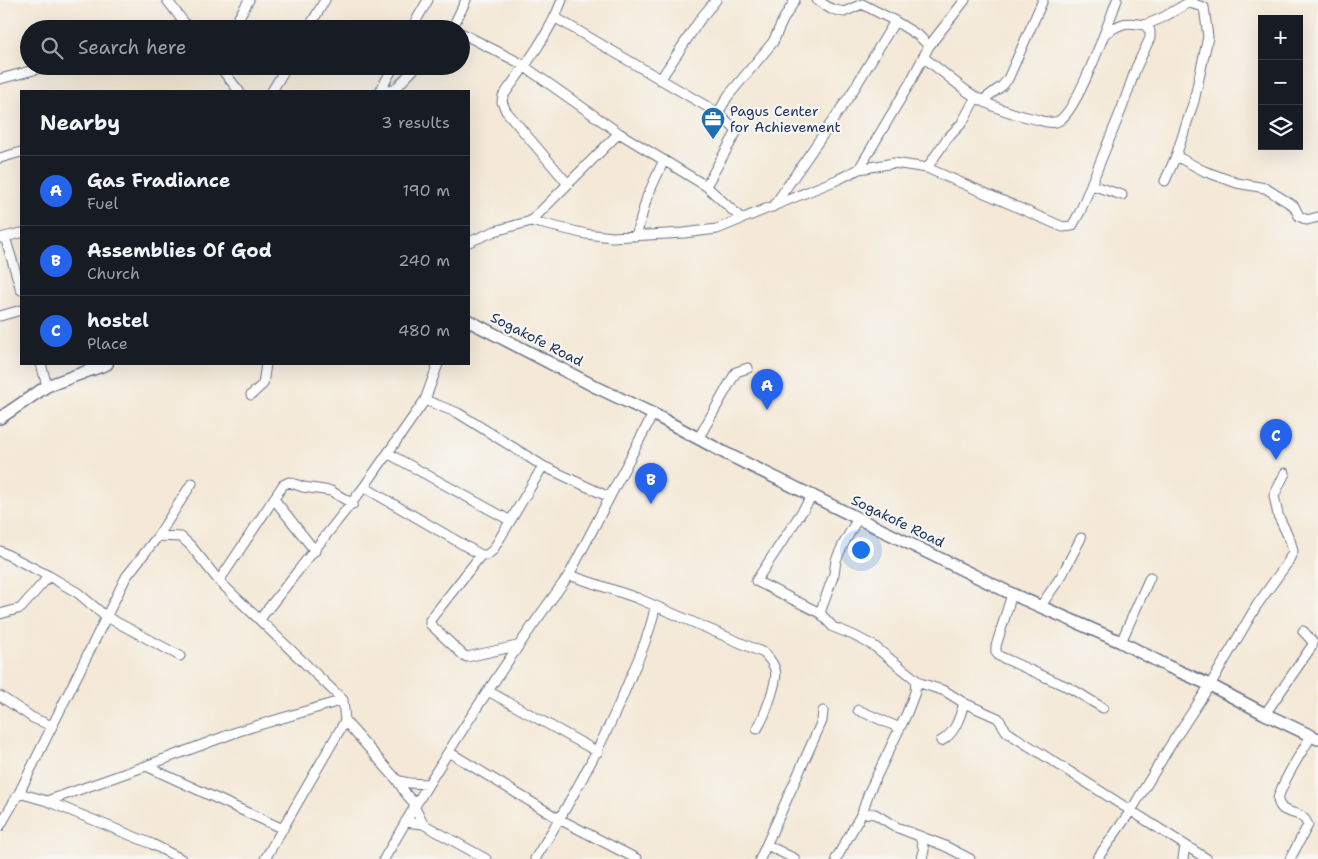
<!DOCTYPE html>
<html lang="en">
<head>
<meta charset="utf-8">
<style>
  body { margin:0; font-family:"Shantell Sans",sans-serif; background:#20242c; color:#f1f3f6 }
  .controls { position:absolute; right:15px; top:15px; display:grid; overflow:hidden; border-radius:0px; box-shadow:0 5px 20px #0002 }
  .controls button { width:45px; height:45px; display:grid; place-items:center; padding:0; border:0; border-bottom:1px solid #363941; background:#171b24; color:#f1f3f6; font:25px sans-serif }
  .you { position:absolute; left:860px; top:549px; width:18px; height:18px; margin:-12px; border:4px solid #fff; border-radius:50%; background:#1a73e8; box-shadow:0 0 0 8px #1a73e833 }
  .badge { display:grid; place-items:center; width:32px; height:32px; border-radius:50%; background:#2563eb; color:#fff; font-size:16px; font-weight:700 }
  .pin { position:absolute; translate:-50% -41px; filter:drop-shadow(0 1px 2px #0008) }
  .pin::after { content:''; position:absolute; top:26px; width:18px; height:15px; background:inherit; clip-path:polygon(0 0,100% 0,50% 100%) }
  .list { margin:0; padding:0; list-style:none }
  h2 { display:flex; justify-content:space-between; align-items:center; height:65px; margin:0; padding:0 20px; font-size:21px }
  h2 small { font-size:16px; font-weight:400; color:#9ea1a6 }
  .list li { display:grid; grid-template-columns:32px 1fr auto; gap:15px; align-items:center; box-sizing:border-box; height:70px; padding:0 20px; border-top:1px solid #363941 }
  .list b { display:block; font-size:19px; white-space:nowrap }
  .list p { margin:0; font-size:16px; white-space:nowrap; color:#9ea1a6 }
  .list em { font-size:16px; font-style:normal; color:#9ea1a6 }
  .icon { flex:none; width:28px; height:28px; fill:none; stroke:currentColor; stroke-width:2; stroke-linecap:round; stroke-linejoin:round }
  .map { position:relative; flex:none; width:1318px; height:859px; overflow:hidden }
  .search { position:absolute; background:#171b24; box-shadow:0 5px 20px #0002; left:20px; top:20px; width:450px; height:55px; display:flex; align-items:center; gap:12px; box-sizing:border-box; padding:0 18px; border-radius:28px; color:#9ea1a6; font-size:19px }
  .panel { position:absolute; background:#171b24; box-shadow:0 5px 20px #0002; left:20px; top:90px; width:450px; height:275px; border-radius:0px }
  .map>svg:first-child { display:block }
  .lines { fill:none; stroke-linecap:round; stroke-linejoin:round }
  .minor-casing { stroke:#677088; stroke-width:11 }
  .major-casing { stroke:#677088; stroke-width:14 }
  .minor { stroke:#fff; stroke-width:9 }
  .major { stroke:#fff; stroke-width:11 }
  .labels { text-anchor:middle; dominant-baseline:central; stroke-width:4.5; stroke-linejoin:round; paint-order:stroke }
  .poi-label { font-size:14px; fill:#1b2f5e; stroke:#f6f6f2; text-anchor:start }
  .street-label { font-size:14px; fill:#1b2f5e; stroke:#f6f6f2 }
</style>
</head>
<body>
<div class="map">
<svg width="1318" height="859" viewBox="0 0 1318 859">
  <rect width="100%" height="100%" fill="#f6f6f2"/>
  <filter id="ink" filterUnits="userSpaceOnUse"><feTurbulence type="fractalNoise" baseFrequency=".02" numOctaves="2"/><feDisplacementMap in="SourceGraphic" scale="10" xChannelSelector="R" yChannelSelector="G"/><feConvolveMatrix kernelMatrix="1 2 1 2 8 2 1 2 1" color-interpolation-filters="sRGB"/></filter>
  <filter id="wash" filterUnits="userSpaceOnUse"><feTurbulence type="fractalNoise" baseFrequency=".0096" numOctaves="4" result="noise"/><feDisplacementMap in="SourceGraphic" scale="20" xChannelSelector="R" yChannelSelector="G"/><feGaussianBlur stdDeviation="1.12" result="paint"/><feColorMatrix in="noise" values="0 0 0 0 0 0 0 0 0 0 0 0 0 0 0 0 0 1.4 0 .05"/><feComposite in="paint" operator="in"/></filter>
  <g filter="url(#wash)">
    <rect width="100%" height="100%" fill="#f4e8d6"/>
  </g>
  <g filter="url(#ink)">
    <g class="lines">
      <defs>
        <path id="minor" d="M 167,0 L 189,29
          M 562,0 C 549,35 525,66 503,96 L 502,102 L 506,111 L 568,184
          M 817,0 L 831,9 L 844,12 L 862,4 L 895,21
          M 556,18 L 718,113
          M 1145,25 L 1162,18 L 1193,0
          M 167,29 L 185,24
          M 232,29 L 249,0
          M 308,29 L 325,0
          M 411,29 L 428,0
          M 452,29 L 466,0
          M 461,33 L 518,62 L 619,133 L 706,186 L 742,219
          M 923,57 C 938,68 953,81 968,92 C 987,106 1013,114 1035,119 C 1043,121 1053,125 1060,120 C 1079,107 1108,24 1117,0
          M 219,66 L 239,91
          M 0,79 L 49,66
          M 660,80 L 701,18 L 716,0
          M 272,91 L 287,66
          M 380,91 L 394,66
          M 385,91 L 396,88 L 417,66
          M 983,100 L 1002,86 L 1008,79 L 1043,0
          M 1176,156 L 1204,171 L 1237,183 L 1265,188 L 1294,206 L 1299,216 L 1307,220 L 1318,217
          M 0,158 L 21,152
          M 927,168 L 946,140 L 962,123 L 976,97
          M 859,169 L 911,81 L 929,46 L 965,0
          M 1165,181 L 1176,156 L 1194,101 L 1208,37 L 1204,7 L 1189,3
          M 1091,185 L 1122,195
          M 706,186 L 737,131 L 718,113 L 728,96 L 773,42 L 783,20 L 795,0
          M 773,207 L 851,94 L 895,21 L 919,36 L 929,46
          M 531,221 L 619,133
          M 636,236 L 647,197 L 664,160
          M 5,237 L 21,290
          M 0,238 L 21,233
          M 469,242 L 495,231 L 531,221 L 586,234 L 612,237 L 684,233 L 717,229 L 839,179 L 859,169 L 894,163 L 927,168 L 1063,227 L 1072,226 L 1080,212 L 1122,108 L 1136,68 L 1150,38 L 1150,31 L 1145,25 C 1123,21 1123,23 1104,34
          M 0,316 L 21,310
          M 41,364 L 47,386
          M 251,395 L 263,384 L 266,364
          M 425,400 L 458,413 L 543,466 L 609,497
          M 653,414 L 569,575 L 637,598 L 764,653 C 780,669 777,677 771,696 C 766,710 765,716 757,729
          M 698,439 L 736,372 L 748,368
          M 389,454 L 509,520
          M 364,487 L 425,400 L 438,364
          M 813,495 L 756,581 L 820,613 L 833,627 L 853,635 L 874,646 L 920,683 L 945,691 L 964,703 L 998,718 L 1007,732 L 1207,859
          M 274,499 L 315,551
          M 158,536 L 181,537 L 191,546 L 219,581 L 343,700 L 345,721 L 265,859
          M 0,551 L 49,576 L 78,593 L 105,616 L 180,656
          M 481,555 L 430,620 L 430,624 L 463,655 L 467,657 L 517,646
          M 219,581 L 283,485 L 289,482 L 303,487 L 331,491 L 353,504
          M 1012,594 L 996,646 L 996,652 L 999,656 L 1072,689 L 1103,708
          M 1040,607 L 1062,575 L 1081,538
          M 820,613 L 834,574 L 836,560 L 843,545 L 858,518
          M 0,614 L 21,608 L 49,576
          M 260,619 L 364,487 L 481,555 L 487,555 L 493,550 L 543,466
          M 1121,642 L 1150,577
          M 488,691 L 598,752
          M 0,696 L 33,718 L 52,726
          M 858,710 L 900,728
          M 1265,714 L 1312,646 L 1313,642 L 1303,631
          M 345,721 L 397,780 L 406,794 L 415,804
          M 941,741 C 955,734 960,717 964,703
          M 449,752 L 559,819 L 637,859
          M 397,780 L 409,783 L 427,784
          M 19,793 L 47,801 L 152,844 L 181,859
          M 47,801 L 146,766
          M 414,806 L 423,824
          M 862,813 L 875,814 L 896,827 L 945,846 L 970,859
          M 405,822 L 423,824 L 486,859
          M 0,826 L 19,793 L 126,577 L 158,536 L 192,483
          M 283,829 L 146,766 L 239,731 L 343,700
          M 920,837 L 924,850 L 922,859
          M 767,845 L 795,859
          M 384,859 C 440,761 502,666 569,575
          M 535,859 C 572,800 605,741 631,676 C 641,654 650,632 655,608
          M 760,859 L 822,721 L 823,711
          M 836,859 L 862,813 L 869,792 L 907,713 L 915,692 L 916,681
          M 1097,859 L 1132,809 L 1170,746 L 1210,685 L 1257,605 L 1288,562 L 1293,551 L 1290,540 L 1278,515 L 1274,496 L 1285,473
          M 1183,859 L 1185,845
          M 1290,859 L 1308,825 C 1301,810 1294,816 1283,809 C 1280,806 1278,803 1278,799 C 1283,779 1301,754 1311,736"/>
        <path id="major" d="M 469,321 L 596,387 L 653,414 L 725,453 L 1012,594 L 1121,642 L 1167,666 L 1210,685 L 1265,714 L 1318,739
          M 0,418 L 47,386 L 107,364"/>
      </defs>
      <!-- minor casing -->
      <use href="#minor" class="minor-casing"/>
      <!-- major casing -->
      <use href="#major" class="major-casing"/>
      <!-- minor -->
      <use href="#minor" class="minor"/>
      <!-- major -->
      <use href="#major" class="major"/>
    </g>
  </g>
  <!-- icons -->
  <defs>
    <symbol id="office-pin" viewBox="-11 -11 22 30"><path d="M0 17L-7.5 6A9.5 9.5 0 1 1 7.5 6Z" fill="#1f6fb2" stroke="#f6f6f2"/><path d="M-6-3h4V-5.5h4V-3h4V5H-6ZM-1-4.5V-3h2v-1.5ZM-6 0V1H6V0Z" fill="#fff"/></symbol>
  </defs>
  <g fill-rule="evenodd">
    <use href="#office-pin" x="699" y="105" width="28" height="38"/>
  </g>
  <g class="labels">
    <!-- poi labels -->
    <g class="poi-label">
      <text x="730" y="111">Pagus Center<tspan x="730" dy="16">for Achievement</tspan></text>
    </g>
    <!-- street labels -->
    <g class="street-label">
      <text transform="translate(537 339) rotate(27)">Sogakofe Road</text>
      <text transform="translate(898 521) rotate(26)">Sogakofe Road</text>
    </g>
  </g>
</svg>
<div class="controls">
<button>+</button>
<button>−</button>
<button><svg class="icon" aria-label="layers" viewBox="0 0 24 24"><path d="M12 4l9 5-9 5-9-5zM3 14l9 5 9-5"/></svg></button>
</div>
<div class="you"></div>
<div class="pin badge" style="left:767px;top:410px">A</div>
<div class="pin badge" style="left:651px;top:504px">B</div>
<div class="pin badge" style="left:1276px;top:460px">C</div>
<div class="search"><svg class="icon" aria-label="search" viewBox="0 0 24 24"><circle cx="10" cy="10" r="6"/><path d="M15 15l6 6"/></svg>Search here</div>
<section class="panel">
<h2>Nearby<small>3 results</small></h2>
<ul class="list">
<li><span class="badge">A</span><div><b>Gas Fradiance</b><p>Fuel</p></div><em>190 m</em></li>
<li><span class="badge">B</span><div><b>Assemblies Of God</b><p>Church</p></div><em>240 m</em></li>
<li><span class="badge">C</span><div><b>hostel</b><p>Place</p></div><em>480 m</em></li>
</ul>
</section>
</div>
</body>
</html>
